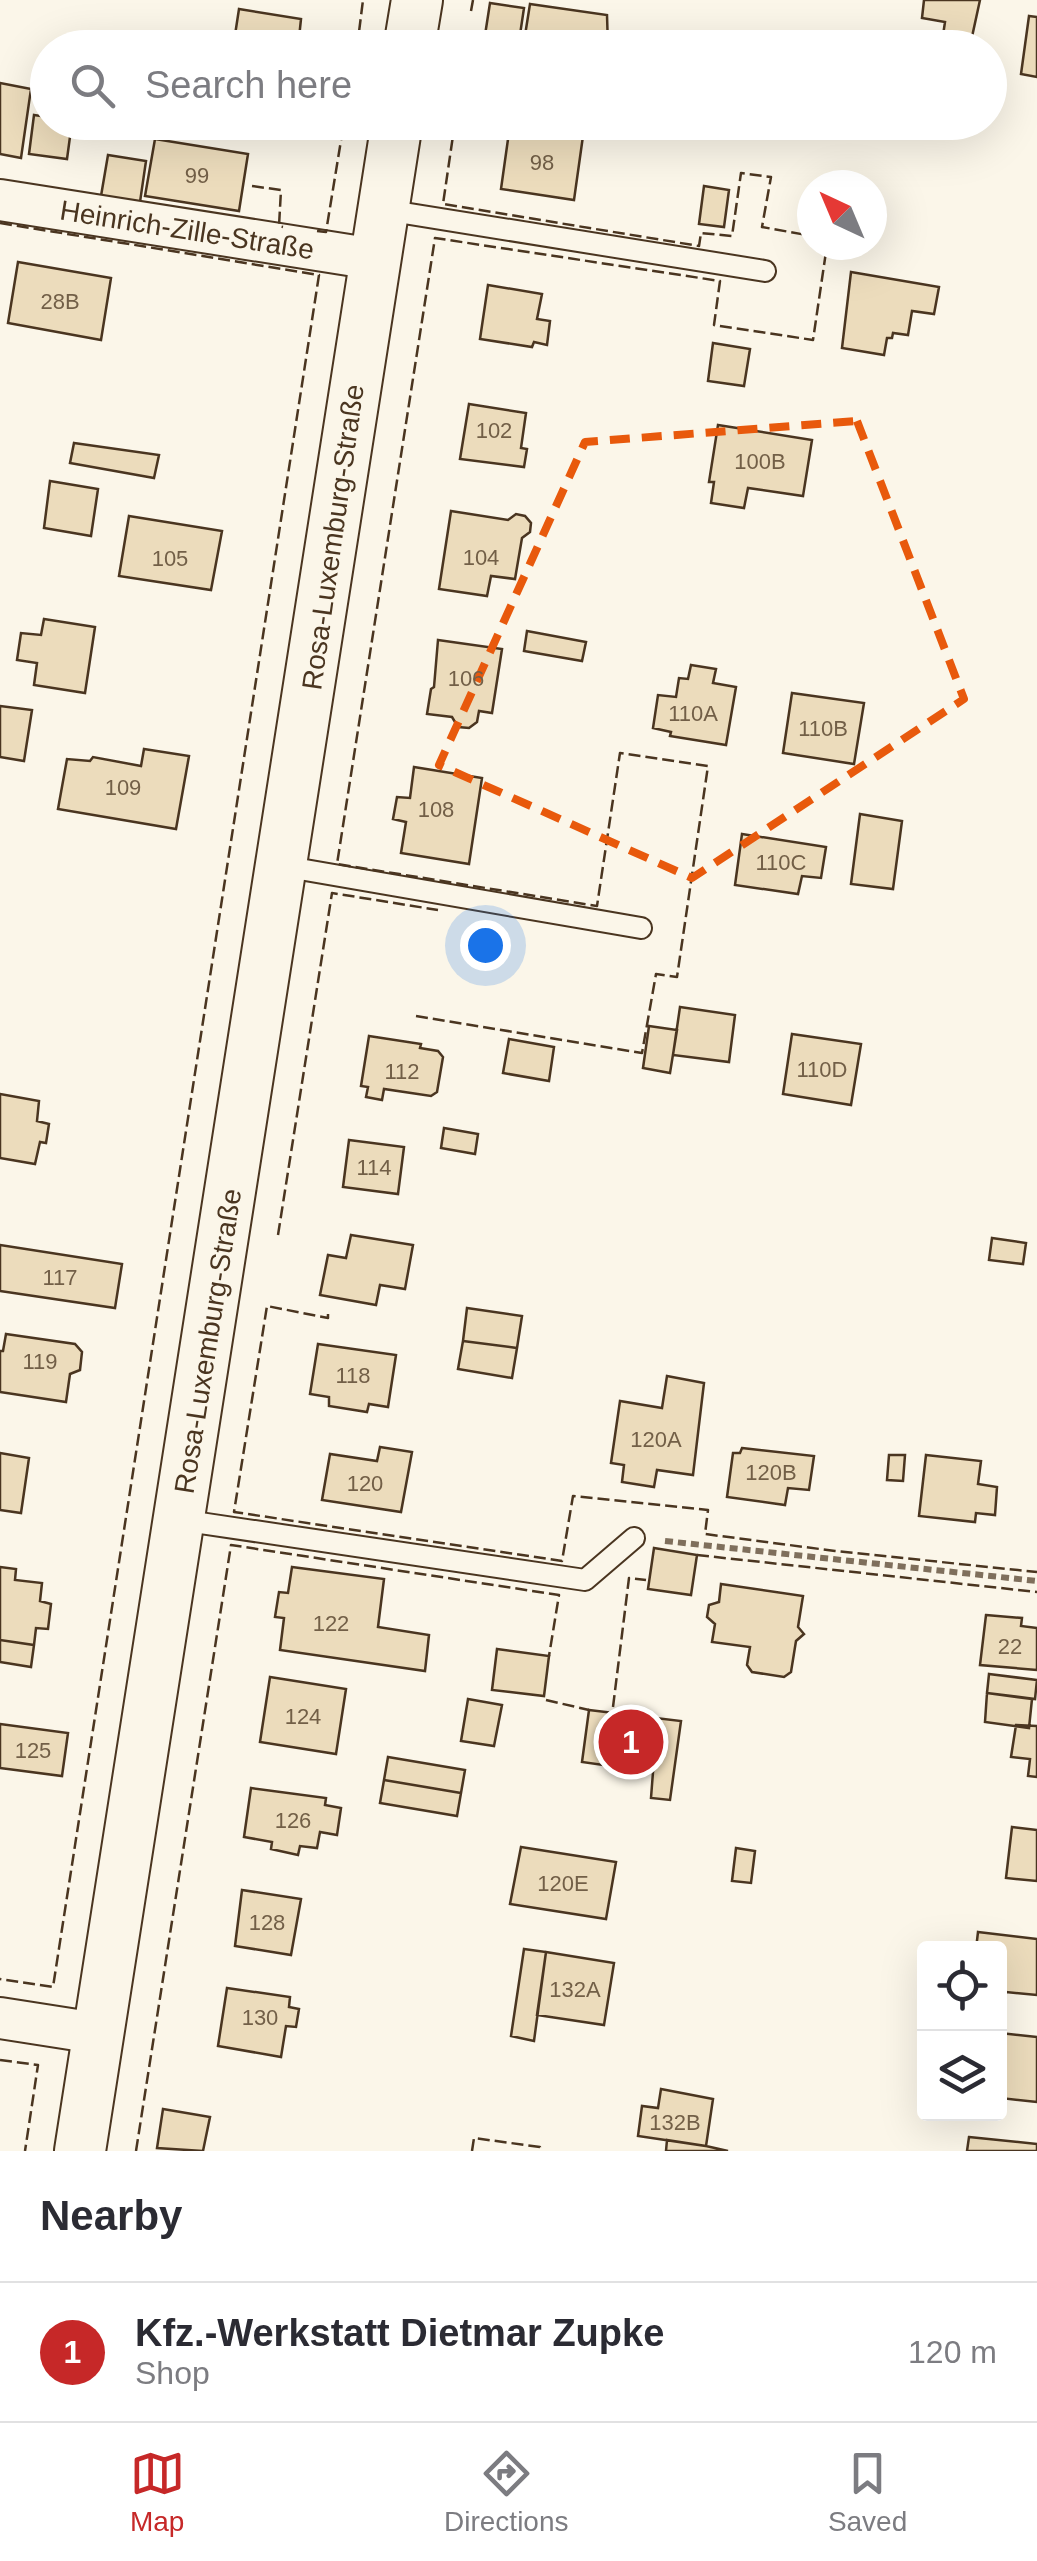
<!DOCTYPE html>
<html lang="en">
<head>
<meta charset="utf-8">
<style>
  body { margin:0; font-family:Arial,sans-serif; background:#f2f2f3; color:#2b2b33 }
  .controls { position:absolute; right:30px; bottom:30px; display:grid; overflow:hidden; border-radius:10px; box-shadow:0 10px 40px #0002 }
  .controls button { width:90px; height:90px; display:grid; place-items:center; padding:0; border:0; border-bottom:2px solid #e1e1e2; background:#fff; color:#2b2b33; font:50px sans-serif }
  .compass { position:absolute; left:797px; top:170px; width:90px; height:90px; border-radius:50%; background:#fff; box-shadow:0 10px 40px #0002; rotate:316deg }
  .you { position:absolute; left:485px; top:945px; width:35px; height:35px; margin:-25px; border:8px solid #fff; border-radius:50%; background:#1a73e8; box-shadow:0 0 0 15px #1a73e833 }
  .badge { display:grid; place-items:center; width:65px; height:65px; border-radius:50%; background:#c62828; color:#fff; font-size:32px; font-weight:700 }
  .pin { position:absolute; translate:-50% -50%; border:5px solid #fff; box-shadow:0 2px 10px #0006 }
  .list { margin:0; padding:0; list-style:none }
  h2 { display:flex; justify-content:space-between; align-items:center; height:130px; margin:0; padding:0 40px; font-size:42px }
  h2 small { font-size:32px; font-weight:400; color:#7c7c81 }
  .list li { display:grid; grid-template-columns:65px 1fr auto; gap:30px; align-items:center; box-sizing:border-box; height:140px; padding:0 40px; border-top:2px solid #e1e1e2 }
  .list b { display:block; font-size:38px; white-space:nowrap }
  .list p { margin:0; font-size:32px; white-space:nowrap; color:#7c7c81 }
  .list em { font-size:32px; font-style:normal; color:#7c7c81 }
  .icon { flex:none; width:55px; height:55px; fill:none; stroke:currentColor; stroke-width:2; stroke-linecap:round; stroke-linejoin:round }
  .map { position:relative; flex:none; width:1037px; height:2151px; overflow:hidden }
  .search { position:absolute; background:#fff; box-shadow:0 10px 40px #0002; left:30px; right:30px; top:30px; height:110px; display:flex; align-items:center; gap:25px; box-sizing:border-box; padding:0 35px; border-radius:55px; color:#7c7c81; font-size:38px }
  .sheet { height:270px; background:#fff }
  nav { display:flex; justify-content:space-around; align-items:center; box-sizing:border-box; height:140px; border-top:2px solid #e1e1e2; background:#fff; font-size:28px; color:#7c7c81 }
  nav a { display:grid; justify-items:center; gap:5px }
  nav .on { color:#c62828 }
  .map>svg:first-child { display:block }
  .building { fill:#ecdcbc; stroke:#4a3520; stroke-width:2.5 }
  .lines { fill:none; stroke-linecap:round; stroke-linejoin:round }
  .service-casing { stroke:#4a3520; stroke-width:24 }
  .minor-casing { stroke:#4a3520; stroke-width:44 }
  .tertiary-casing { stroke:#4a3520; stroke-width:54 }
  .path { stroke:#7f6f5c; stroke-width:6; stroke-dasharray:8 5; stroke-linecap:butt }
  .service { stroke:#fbf6e9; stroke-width:20 }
  .minor { stroke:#fbf6e9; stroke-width:40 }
  .tertiary { stroke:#fbf6e9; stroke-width:50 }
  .fence { stroke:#4a3520; stroke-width:2.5; stroke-dasharray:12 5; stroke-linecap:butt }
  .marked { fill:none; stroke:#e8590c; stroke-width:8; stroke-dasharray:20 12; stroke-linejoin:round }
  .labels { text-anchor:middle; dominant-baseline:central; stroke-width:8; stroke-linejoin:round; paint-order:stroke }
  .number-label { font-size:22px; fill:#725f47 }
  .street-label { font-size:28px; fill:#4a3520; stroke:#fbf6e9 }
</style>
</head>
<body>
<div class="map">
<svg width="1037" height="2151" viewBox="0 0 1037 2151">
  <rect width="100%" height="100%" fill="#fbf6e9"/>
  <!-- building -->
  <path class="building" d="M 924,0 L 980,0 L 970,46 L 942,42 L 945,22 L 922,18 Z
    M 490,3 L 524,8 L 518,48 L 483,48 Z
    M 530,4 L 607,15 L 608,47 L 523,48 Z
    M 239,9 L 301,19 L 299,38 L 308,40 L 307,48 L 233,48 Z
    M 1029,16 L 1037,17 L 1037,77 L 1021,74 Z
    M 790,36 L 834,41 L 833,48 L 788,48 Z
    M 0,83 L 31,89 L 21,158 L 0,154 Z
    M 34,115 L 48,117 L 48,122 L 72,122 L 67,159 L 29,154 Z
    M 510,125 L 583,136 L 574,200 L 501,189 Z
    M 155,139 L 248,154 L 239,211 L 145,196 Z
    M 108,155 L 146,161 L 140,202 L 101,196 Z
    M 704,186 L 729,190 L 724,227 L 699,224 Z
    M 18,262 L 111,278 L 101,340 L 8,323 Z
    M 851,272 L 939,287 L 934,314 L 912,311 L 908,335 L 893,333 L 892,338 L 887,338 L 884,355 L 842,348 Z
    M 488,285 L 542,294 L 537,319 L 550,321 L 547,345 L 534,342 L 532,347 L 480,339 Z
    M 713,343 L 750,349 L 744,386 L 708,381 Z
    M 469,404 L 526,413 L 521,448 L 527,449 L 524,467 L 460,459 Z
    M 718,425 L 812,440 L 803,496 L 748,488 L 744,508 L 711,503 L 714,482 L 709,482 Z
    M 74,443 L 159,455 L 154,478 L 70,463 Z
    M 50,481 L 98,489 L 91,536 L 44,528 Z
    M 451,511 L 508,520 L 516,514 L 525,516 L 531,523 L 530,532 L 522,538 L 515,579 L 491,576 L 487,596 L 439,589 Z
    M 129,516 L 222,531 L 211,590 L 119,576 Z
    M 44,619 L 95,627 L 85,693 L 34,685 L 37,663 L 17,660 L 21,633 L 41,635 Z
    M 527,631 L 586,642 L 582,661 L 524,651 Z
    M 438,640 L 502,649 L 492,713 L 479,711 L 477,722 L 469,728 L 458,727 L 452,717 L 427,714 L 431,689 L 434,687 Z
    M 691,665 L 716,669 L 713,683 L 736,687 L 726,745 L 670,736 L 671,732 L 653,728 L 658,695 L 676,697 L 679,678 L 688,679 Z
    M 792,693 L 864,703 L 854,764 L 783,753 Z
    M 0,706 L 32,710 L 24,761 L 0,757 Z
    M 144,749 L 189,756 L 176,829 L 58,809 L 67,759 L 90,761 L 93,757 L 141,766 Z
    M 414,767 L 482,778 L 469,864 L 401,853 L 406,822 L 393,819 L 397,797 L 410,798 Z
    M 860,814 L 902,821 L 893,889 L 851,884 Z
    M 742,834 L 826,847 L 821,878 L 802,876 L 798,894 L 735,885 Z
    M 680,1007 L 735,1015 L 729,1062 L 673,1055 Z
    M 649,1026 L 677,1030 L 670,1073 L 643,1068 Z
    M 792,1034 L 861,1044 L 851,1105 L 783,1094 Z
    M 369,1036 L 421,1044 L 420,1048 L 438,1051 L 443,1057 L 437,1092 L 431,1096 L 384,1089 L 382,1100 L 366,1097 L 368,1087 L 361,1086 Z
    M 509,1039 L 554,1047 L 549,1081 L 503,1073 Z
    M 0,1094 L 39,1101 L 37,1121 L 49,1124 L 46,1143 L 40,1142 L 35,1164 L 0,1158 Z
    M 444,1128 L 478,1134 L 475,1154 L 441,1148 Z
    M 349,1140 L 404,1147 L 398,1194 L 343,1187 Z
    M 351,1235 L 413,1245 L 405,1289 L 380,1285 L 376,1305 L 320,1295 L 328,1255 L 346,1258 Z
    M 992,1238 L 1026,1243 L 1023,1264 L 989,1260 Z
    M 0,1245 L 122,1264 L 115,1308 L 0,1291 Z
    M 467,1308 L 522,1316 L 517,1348 L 463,1341 Z
    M 6,1334 L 75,1344 L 82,1352 L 80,1370 L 70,1374 L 66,1402 L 0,1392 L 0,1351 L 3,1351 Z
    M 463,1341 L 517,1348 L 512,1378 L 458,1369 Z
    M 318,1344 L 396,1355 L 388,1407 L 369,1404 L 367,1412 L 329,1406 L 329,1397 L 310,1394 Z
    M 667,1376 L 704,1383 L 693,1475 L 657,1470 L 654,1487 L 622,1482 L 624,1465 L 611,1463 L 620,1401 L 662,1408 Z
    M 380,1447 L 412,1452 L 401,1512 L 322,1500 L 330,1454 L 377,1461 Z
    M 742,1448 L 814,1456 L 809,1490 L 788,1488 L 785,1505 L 727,1497 L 733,1453 L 740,1453 Z
    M 0,1453 L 29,1458 L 21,1513 L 0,1510 Z
    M 889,1455 L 905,1455 L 903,1481 L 887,1480 Z
    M 926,1455 L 981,1461 L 978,1484 L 997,1487 L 995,1515 L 976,1513 L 975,1522 L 919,1516 Z
    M 654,1548 L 697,1555 L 691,1595 L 648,1589 Z
    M 0,1567 L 16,1569 L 15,1580 L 42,1583 L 40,1601 L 51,1604 L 48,1629 L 36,1628 L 34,1645 L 0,1640 Z
    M 292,1567 L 384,1579 L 378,1627 L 429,1635 L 425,1671 L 280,1650 L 284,1618 L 275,1617 L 279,1592 L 288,1593 Z
    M 721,1584 L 803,1596 L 798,1627 L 804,1634 L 796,1641 L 791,1672 L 784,1677 L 752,1672 L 747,1665 L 750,1647 L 712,1642 L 715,1624 L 707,1617 L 709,1605 L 719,1602 Z
    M 986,1615 L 1022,1618 L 1021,1626 L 1037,1628 L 1037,1670 L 980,1665 Z
    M 0,1640 L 34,1645 L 31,1667 L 0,1662 Z
    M 497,1649 L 549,1656 L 544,1696 L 492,1690 Z
    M 989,1674 L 1037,1680 L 1035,1699 L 987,1693 Z
    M 270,1677 L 346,1689 L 336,1754 L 260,1742 Z
    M 987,1693 L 1032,1699 L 1029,1728 L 985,1722 Z
    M 468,1699 L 502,1705 L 494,1746 L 461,1741 Z
    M 589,1710 L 681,1721 L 670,1800 L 651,1798 L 653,1772 L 582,1762 Z
    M 0,1724 L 68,1733 L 62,1776 L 0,1768 Z
    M 1016,1725 L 1037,1726 L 1037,1777 L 1028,1776 L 1030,1759 L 1011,1757 Z
    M 388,1757 L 465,1770 L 461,1793 L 384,1780 Z
    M 384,1780 L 461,1793 L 457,1816 L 380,1803 Z
    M 251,1788 L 326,1798 L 325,1805 L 341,1808 L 337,1835 L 320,1832 L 317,1848 L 300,1846 L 298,1855 L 271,1849 L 272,1842 L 244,1837 Z
    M 1012,1827 L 1037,1830 L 1037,1881 L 1006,1878 Z
    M 521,1847 L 616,1862 L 606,1919 L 510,1904 Z
    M 736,1848 L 755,1851 L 751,1883 L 732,1881 Z
    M 242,1890 L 301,1899 L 291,1955 L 235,1946 Z
    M 978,1932 L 1037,1939 L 1037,1995 L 1006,1992 L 1000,1996 L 1000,1949 L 976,1949 Z
    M 524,1949 L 546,1952 L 534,2041 L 511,2036 Z
    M 546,1952 L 614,1963 L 604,2025 L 537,2015 Z
    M 227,1988 L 290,1997 L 289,2007 L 299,2009 L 296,2027 L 286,2026 L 281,2057 L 218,2046 Z
    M 1000,2033 L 1037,2037 L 1037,2102 L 1000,2098 Z
    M 661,2089 L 713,2099 L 706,2146 L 638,2136 L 642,2106 L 658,2108 Z
    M 163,2109 L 210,2117 L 203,2151 L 157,2148 Z
    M 969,2137 L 1037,2144 L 1037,2151 L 967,2151 Z
    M 667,2140 L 706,2146 L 728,2151 L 666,2151 Z"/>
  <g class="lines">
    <defs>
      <path id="service" d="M 385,210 L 765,271
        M 282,866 L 641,928
        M 180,1520 L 585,1580 L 634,1538"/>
      <path id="minor" d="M 0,200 L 374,259
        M 0,2018 L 96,2033"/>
      <path id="tertiary" d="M 409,48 L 417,0
        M 80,2151 L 397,122"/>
    </defs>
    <!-- service casing -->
    <use href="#service" class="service-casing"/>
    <!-- minor casing -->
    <use href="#minor" class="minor-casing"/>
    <!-- tertiary casing -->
    <use href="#tertiary" class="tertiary-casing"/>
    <!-- path -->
    <path class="path" d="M 665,1541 L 1037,1581"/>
    <!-- service -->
    <use href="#service" class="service"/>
    <!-- minor -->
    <use href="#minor" class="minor"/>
    <!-- tertiary -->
    <use href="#tertiary" class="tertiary"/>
    <!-- fence -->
    <path class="fence" d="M 471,11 L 473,0
      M 357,48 L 363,0
      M 455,122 L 443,204 L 699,246 L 701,233 L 732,236 L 741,173 L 771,177 L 762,227 L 812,236
      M 252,186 L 281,190 L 279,226 L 283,227
      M 0,223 L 319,275 L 53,1987 L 0,1979
      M 317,231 L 326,232 L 344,122
      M 416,1016 L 642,1053 L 656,974 L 677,977 L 708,766 L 620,753 L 597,906 L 337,864 L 435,238 L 720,281 L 714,325 L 813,340 L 827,245
      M 278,1235 L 332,893 L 438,910
      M 328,1314 L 328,1318 L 267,1306 L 234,1512 L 562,1561 L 573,1496 L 708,1510 L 705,1534 L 835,1551 L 1037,1572
      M 697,1555 L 1037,1592
      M 546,1700 L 589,1710
      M 613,1707 L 629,1578 L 646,1580
      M 0,2060 L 38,2065 L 25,2151
      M 136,2151 L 231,1545 L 559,1595 L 549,1656
      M 472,2151 L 474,2138 L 540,2147 L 540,2151"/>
  </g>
  <!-- marked area -->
  <path class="marked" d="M 857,421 L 964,699 L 692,878 L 439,765 L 585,442 Z"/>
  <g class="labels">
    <!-- number labels -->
    <g class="number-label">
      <text x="542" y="162">98</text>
      <text x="197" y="175">99</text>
      <text x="60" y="301">28B</text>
      <text x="494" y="430">102</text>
      <text x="760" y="461">100B</text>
      <text x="481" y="557">104</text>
      <text x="170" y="558">105</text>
      <text x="466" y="678">106</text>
      <text x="693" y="713">110A</text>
      <text x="823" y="728">110B</text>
      <text x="123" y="787">109</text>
      <text x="436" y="809">108</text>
      <text x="781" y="862">110C</text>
      <text x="822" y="1069">110D</text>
      <text x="402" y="1071">112</text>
      <text x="374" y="1167">114</text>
      <text x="60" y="1277">117</text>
      <text x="40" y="1361">119</text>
      <text x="353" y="1375">118</text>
      <text x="656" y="1439">120A</text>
      <text x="771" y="1472">120B</text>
      <text x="365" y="1483">120</text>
      <text x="331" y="1623">122</text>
      <text x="1010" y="1646">22</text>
      <text x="303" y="1716">124</text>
      <text x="33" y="1750">125</text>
      <text x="293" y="1820">126</text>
      <text x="563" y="1883">120E</text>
      <text x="267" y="1922">128</text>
      <text x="575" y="1989">132A</text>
      <text x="260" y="2017">130</text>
      <text x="675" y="2122">132B</text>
    </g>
    <!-- street labels -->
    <g class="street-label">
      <text transform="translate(187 230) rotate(9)">Heinrich-Zille-Straße</text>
      <text transform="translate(333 537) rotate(-82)">Rosa-Luxemburg-Straße</text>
      <text transform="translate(208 1341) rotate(-81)">Rosa-Luxemburg-Straße</text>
    </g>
  </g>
</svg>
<div class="controls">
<button><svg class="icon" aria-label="locate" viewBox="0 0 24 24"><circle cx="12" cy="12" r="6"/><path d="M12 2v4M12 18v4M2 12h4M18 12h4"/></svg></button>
<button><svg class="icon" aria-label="layers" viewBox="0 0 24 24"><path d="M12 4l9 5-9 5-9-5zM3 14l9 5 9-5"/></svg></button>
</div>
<svg class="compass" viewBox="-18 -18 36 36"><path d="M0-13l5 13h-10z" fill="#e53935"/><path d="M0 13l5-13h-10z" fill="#7c7c81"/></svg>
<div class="you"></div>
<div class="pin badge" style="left:631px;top:1742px">1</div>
<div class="search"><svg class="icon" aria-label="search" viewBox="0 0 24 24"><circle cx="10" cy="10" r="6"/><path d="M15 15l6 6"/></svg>Search here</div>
</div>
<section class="sheet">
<h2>Nearby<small></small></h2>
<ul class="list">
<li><span class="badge">1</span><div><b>Kfz.-Werkstatt Dietmar Zupke</b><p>Shop</p></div><em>120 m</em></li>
</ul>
</section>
<nav>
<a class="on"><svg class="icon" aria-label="map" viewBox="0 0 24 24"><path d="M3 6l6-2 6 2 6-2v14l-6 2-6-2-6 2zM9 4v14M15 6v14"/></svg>Map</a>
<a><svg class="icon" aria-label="directions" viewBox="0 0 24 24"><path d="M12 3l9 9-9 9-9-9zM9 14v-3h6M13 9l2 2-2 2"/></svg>Directions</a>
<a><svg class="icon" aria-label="saved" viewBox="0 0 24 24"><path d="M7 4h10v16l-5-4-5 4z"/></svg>Saved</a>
</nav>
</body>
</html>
